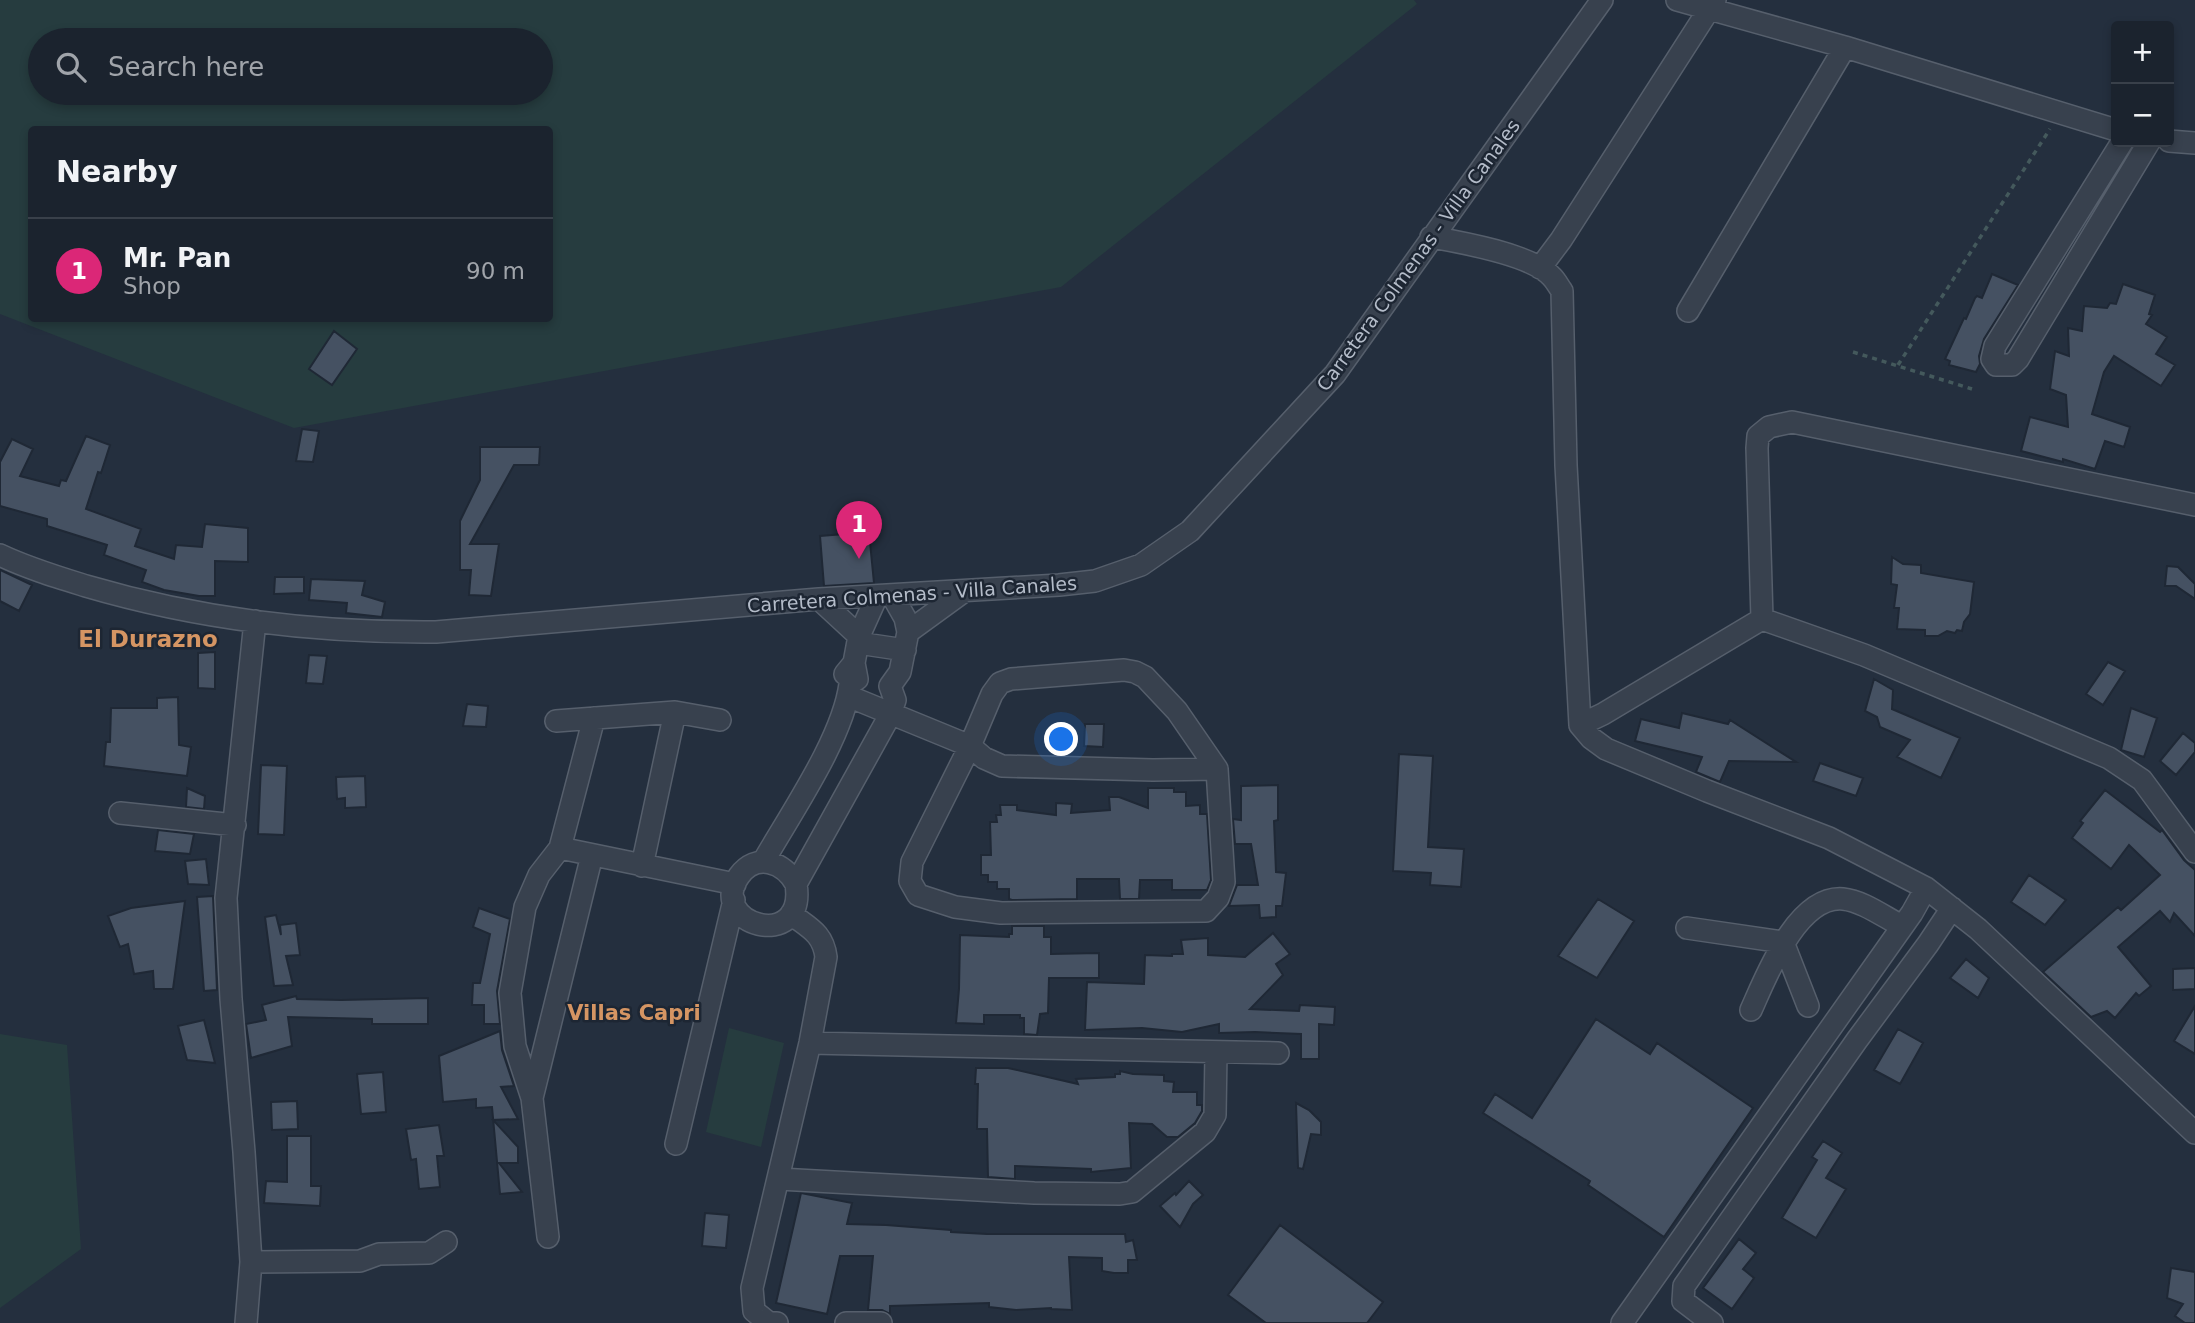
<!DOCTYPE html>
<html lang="en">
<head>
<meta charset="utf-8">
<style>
  body { margin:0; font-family:"DejaVu Sans",sans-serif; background:#242b36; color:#f1f3f6 }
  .controls { position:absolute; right:21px; top:21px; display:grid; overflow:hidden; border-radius:7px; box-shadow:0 4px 10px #0003 }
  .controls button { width:63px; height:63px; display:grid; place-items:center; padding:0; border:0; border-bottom:2px solid #39404a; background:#1b232e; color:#f1f3f6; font:35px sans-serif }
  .you { position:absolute; left:1062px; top:740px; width:24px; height:24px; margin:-18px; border:5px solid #fff; border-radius:50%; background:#1a73e8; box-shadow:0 0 0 10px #1a73e833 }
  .badge { display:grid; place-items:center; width:46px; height:46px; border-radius:50%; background:#db2777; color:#fff; font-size:23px; font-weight:700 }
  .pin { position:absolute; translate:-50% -58px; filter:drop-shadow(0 2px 4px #0008) }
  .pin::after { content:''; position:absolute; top:37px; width:24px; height:21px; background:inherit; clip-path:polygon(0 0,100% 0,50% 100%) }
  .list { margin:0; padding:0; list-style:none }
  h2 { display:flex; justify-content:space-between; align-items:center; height:91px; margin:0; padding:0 28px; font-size:30px }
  h2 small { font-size:23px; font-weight:400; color:#a0a4aa }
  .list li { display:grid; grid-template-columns:46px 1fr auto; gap:21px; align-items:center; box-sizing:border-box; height:105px; padding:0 28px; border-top:2px solid #39404a }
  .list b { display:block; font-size:26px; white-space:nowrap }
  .list p { margin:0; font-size:23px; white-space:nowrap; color:#a0a4aa }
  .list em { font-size:23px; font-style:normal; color:#a0a4aa }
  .icon { flex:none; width:38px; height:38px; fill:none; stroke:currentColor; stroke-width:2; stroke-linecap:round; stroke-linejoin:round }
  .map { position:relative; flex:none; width:2195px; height:1323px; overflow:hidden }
  .search { position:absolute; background:#1b232e; box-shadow:0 4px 10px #0003; left:28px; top:28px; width:525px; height:77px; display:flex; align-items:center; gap:18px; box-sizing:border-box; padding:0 24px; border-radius:38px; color:#a0a4aa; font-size:26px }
  .panel { position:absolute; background:#1b232e; box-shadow:0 4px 10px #0003; left:28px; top:126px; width:525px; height:196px; border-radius:7px }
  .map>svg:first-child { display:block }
  .green { fill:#263c3f; fill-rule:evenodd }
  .building { fill:#455162; stroke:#1f2835; stroke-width:2 }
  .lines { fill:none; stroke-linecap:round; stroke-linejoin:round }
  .minor-casing { stroke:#565f6c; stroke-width:24 }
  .path { stroke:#44595c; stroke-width:3.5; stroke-dasharray:5 5; stroke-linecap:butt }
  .minor { stroke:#38414e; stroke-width:21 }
  .labels { text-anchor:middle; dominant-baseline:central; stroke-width:5; stroke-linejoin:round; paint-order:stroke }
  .street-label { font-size:19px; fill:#b4bcc9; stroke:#1d2633 }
  .neighbourhood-label { font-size:21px; font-weight:bold; fill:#d59563; stroke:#1d2633 }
  .quarter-label { font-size:23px; font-weight:bold; fill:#d59563; stroke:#1d2633 }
</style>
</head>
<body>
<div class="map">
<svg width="2195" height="1323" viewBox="0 0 2195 1323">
  <rect width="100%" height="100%" fill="#242f3e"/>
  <!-- green -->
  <path class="green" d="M 0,0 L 1414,0 L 1417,4 L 1061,287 L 294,428 L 0,314 ZM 40,40 L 541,40 L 541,93 L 40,93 ZM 32,130 L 550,130 L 550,318 L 32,318 Z
    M 729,1028 L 784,1043 L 761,1147 L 706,1132 Z
    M 0,1034 L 67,1045 L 81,1249 L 0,1308 Z"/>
  <!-- building -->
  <path class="building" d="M 1992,274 L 2018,285 L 1984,339 L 1979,356 L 1980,364 L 1976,372 L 1949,365 L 1950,361 L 1945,359 L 1964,318 L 1966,319 L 1975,298 L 1977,296 L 1982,298 Z
    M 2123,284 L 2155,295 L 2149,314 L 2152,315 L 2146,324 L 2167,337 L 2156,354 L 2175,365 L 2161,386 L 2114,356 L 2104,372 L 2092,414 L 2130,427 L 2124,447 L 2105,441 L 2095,469 L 2063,459 L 2063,462 L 2021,451 L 2030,417 L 2068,427 L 2066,395 L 2050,389 L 2055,351 L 2069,356 L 2068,328 L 2082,331 L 2084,306 L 2107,308 L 2110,303 L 2116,304 Z
    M 334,331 L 357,349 L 332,385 L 309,369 Z
    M 302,429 L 319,431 L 313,462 L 296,461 Z
    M 86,436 L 110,445 L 101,473 L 98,472 L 86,509 L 141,529 L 135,546 L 174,559 L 176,545 L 202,547 L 205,524 L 248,528 L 248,562 L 215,561 L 215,596 L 199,596 L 164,590 L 142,582 L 146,570 L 104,555 L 107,545 L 47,526 L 47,519 L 0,506 L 0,462 L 12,439 L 33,449 L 20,476 L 59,486 L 61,480 L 66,481 Z
    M 480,447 L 540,447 L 539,465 L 514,465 L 470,544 L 499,544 L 491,596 L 469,595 L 471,570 L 460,570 L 460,521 L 480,480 Z
    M 869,532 L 874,583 L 824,586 L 820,536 Z
    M 1892,557 L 1903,564 L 1921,565 L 1921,573 L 1974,582 L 1970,614 L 1964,622 L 1962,631 L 1957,630 L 1955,633 L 1947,631 L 1938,636 L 1925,636 L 1925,630 L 1897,629 L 1899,608 L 1894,608 L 1897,585 L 1891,584 Z
    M 2167,566 L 2178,567 L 2195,584 L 2195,599 L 2176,586 L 2165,586 Z
    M 0,570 L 32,585 L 19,611 L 0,601 Z
    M 275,577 L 304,577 L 304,593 L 274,594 Z
    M 311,579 L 365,581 L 362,595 L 385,602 L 382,617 L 346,613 L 347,603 L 309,600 Z
    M 215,652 L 215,689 L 198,688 L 198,653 Z
    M 309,655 L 327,656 L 323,684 L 306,683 Z
    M 2108,662 L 2125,671 L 2103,705 L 2086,694 Z
    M 1874,679 L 1893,690 L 1892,709 L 1960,738 L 1941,778 L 1897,757 L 1910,740 L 1880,727 L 1877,717 L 1865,711 Z
    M 178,697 L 179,745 L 191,747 L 187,776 L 104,766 L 106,742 L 110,742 L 111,708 L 157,708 L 157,698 Z
    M 467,704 L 488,706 L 486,727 L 463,726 Z
    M 2131,708 L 2157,718 L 2144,757 L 2121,750 Z
    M 1682,713 L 1728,724 L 1730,720 L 1796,762 L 1729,761 L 1720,782 L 1696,772 L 1702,757 L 1635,741 L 1641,719 L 1679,728 Z
    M 1085,724 L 1104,724 L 1103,747 L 1084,746 Z
    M 2183,733 L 2195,743 L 2195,752 L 2176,775 L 2160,761 Z
    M 1399,754 L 1433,756 L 1428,847 L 1464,849 L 1461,887 L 1430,885 L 1431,873 L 1393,871 Z
    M 1820,763 L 1863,778 L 1856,796 L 1813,781 Z
    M 261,765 L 287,766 L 284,835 L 258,834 Z
    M 365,776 L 366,807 L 345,808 L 345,798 L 337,799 L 336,777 Z
    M 1278,785 L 1278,820 L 1274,821 L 1276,872 L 1286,873 L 1282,906 L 1276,906 L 1276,917 L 1260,918 L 1259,905 L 1229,906 L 1237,885 L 1258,885 L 1251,844 L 1235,844 L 1233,819 L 1241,820 L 1241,786 Z
    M 187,788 L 205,796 L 204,809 L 186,807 Z
    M 1148,788 L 1174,788 L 1174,792 L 1186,792 L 1186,806 L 1200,805 L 1200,814 L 1207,814 L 1211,880 L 1207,890 L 1172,890 L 1172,880 L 1140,880 L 1139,899 L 1120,899 L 1119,879 L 1077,879 L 1077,899 L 1012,900 L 1009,899 L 1009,889 L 997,889 L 997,882 L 988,882 L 988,875 L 981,875 L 981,855 L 991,855 L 990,822 L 997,822 L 996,815 L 1001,815 L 1000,805 L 1017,805 L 1017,810 L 1056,815 L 1056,803 L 1072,804 L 1071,813 L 1110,810 L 1109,797 L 1119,797 L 1148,808 Z
    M 2105,790 L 2160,832 L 2162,830 L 2184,860 L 2195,870 L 2195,936 L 2174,913 L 2170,922 L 2160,911 L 2118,947 L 2151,986 L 2139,996 L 2136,993 L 2115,1018 L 2107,1011 L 2091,1017 L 2043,972 L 2118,907 L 2121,910 L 2160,875 L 2129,845 L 2111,869 L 2072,838 L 2083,823 L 2080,821 Z
    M 158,830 L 194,834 L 190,854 L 155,851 Z
    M 206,859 L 209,885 L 188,884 L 185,861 Z
    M 2029,875 L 2066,900 L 2045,925 L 2011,902 Z
    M 213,896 L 217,990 L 204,991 L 197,897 Z
    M 1598,899 L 1634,921 L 1597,978 L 1558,956 Z
    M 185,901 L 173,989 L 154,989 L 153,971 L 134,974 L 128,944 L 120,947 L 108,916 L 131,908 Z
    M 479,908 L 510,919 L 497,991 L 500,1024 L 484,1024 L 484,1005 L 472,1005 L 473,983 L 480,983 L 490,934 L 473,927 Z
    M 276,915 L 281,935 L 280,925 L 296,923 L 300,955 L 286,956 L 293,985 L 274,986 L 265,917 Z
    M 1012,926 L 1044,926 L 1044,937 L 1051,937 L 1051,954 L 1099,953 L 1099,978 L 1049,978 L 1048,1013 L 1040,1014 L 1037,1035 L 1024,1034 L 1024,1018 L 1020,1018 L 1020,1015 L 984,1015 L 984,1024 L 956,1023 L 959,989 L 960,935 L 1009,937 L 1009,934 L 1012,934 Z
    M 1273,933 L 1290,954 L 1276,964 L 1283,975 L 1250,1009 L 1299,1011 L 1300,1005 L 1335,1007 L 1334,1025 L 1319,1024 L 1319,1059 L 1301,1059 L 1301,1034 L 1255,1032 L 1219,1033 L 1219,1024 L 1182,1032 L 1142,1028 L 1085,1030 L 1087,982 L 1144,984 L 1145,955 L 1172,956 L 1172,954 L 1183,954 L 1181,940 L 1208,938 L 1208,955 L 1245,957 Z
    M 1966,959 L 1989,978 L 1978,998 L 1950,978 Z
    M 2195,968 L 2195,989 L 2173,990 L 2173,969 Z
    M 296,996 L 297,999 L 341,1000 L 428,998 L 428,1024 L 372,1024 L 372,1019 L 288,1017 L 292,1046 L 251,1058 L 246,1024 L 266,1020 L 262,1005 Z
    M 2195,1006 L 2195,1054 L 2174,1041 Z
    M 1596,1019 L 1650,1054 L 1657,1043 L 1753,1108 L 1664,1237 L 1588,1185 L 1590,1181 L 1483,1113 L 1495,1094 L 1532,1118 Z
    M 204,1020 L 215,1063 L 187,1060 L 178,1026 Z
    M 1898,1029 L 1923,1043 L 1900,1084 L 1874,1070 Z
    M 500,1031 L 502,1050 L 514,1086 L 501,1087 L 518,1119 L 493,1120 L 518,1147 L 518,1163 L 499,1163 L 522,1192 L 500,1194 L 492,1107 L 476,1108 L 476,1099 L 443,1102 L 439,1056 Z
    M 976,1068 L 1008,1068 L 1078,1084 L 1076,1079 L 1115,1077 L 1115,1074 L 1120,1074 L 1120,1071 L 1133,1074 L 1164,1075 L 1164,1081 L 1174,1082 L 1173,1092 L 1197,1092 L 1197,1105 L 1202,1105 L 1202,1111 L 1195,1123 L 1178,1137 L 1167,1137 L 1152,1124 L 1129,1123 L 1131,1168 L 1091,1172 L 1091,1169 L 1015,1166 L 1015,1179 L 988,1177 L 987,1129 L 977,1129 L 978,1084 L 975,1084 Z
    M 383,1072 L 386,1112 L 361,1114 L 357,1074 Z
    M 297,1101 L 298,1129 L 272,1130 L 271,1102 Z
    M 1296,1103 L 1309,1110 L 1321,1122 L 1321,1135 L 1311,1134 L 1303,1169 L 1298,1168 Z
    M 439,1125 L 444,1156 L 437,1156 L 440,1187 L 419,1189 L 416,1159 L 411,1160 L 406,1129 Z
    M 287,1136 L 311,1136 L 311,1186 L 321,1186 L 320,1206 L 264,1203 L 266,1181 L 287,1182 Z
    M 1823,1141 L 1842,1153 L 1826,1178 L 1846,1189 L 1816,1238 L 1782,1218 L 1817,1160 L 1812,1157 Z
    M 1189,1181 L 1203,1195 L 1193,1204 L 1180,1227 L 1160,1206 L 1175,1193 L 1176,1195 Z
    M 801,1193 L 852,1203 L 847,1224 L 886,1225 L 951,1230 L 951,1232 L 987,1234 L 1125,1234 L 1126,1242 L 1133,1240 L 1137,1260 L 1128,1260 L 1128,1273 L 1114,1273 L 1102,1271 L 1102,1258 L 1069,1257 L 1072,1310 L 1051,1309 L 1051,1308 L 1016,1310 L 989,1307 L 989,1303 L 890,1306 L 890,1314 L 882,1310 L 868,1310 L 873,1256 L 840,1256 L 827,1314 L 776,1303 Z
    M 705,1213 L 729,1215 L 726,1248 L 702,1246 Z
    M 1280,1225 L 1383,1302 L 1367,1323 L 1266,1323 L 1228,1295 Z
    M 1739,1239 L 1756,1253 L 1743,1269 L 1754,1278 L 1732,1309 L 1703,1288 Z
    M 2171,1268 L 2195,1272 L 2195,1323 L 2185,1323 L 2175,1316 L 2183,1304 L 2167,1298 Z"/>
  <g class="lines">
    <defs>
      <path id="minor" d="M 1677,0 L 1845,47 L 2116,130
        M 2169,141 L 2195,143
        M 2122,142 L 1995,346 L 1992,359 L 1996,365 L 2012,365 L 2018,359 L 2149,142
        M 1431,237 C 1460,242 1533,255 1552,277 C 1556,281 1559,287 1562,291 L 1566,465 L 1580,725 L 1591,738 L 1606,749 L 1707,791 L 1829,838 L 1926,888 L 1978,929 L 2195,1133
        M 1540,268 L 1561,240 L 1715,0
        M 1688,311 L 1845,47
        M 0,555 C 27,568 57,577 86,586 C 198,619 319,633 436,632 L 819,599 L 1059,585 L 1095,581 L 1141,565 L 1190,531 L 1335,374 L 1602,0
        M 819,599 L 859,636 L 854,663 L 845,674
        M 1762,619 L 1757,448 L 1758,436 L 1769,427 L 1792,422 L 2195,505
        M 1762,619 L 1864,655 L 2109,758 L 2142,780 L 2195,852
        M 908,632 L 963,592
        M 859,636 L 877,596
        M 858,643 L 905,650
        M 1124,670 L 1135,672 L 1145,677 L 1177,711 L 1217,769 L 1224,882 L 1218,898 L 1206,911 L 1001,913 L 955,907 L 918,895 L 910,881 L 912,862 L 970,746 L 992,694 L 1000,683 L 1011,679 Z
        M 848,696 L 970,746 L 984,758 L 1002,766 L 1153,770 L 1217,769
        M 556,721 L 675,712 L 720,720
        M 1580,725 L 1603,714 L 1762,619
        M 120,813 L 235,825
        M 560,848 L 735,884
        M 763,862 C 791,813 843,738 850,684 L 857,679 L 854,663
        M 642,866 L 675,712
        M 796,884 C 784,862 756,852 739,876 C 705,924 807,954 796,884 L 890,715 L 895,700 L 890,686 L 900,672 L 908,632 L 905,618 L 892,595
        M 1687,928 L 1783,942 L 1808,1006
        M 1751,1010 C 1766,977 1797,895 1843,899 C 1863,901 1884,917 1902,926
        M 810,1043 L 1278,1053
        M 532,1098 L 592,855
        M 676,1144 L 734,900
        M 779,1179 L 1034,1193 L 1120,1194 L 1132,1192 L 1205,1132 L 1215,1115 L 1216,1052
        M 548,1237 L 532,1098 L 515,1046 L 510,993 L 525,907 L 539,875 L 560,848 L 594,718
        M 251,1262 L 360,1261 L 379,1254 L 429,1253 L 446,1242
        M 246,1323 L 251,1262 L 244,1152 L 231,999 L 226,898 L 255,621
        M 777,1323 L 769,1323 L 754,1311 L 752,1288 L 810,1043 L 826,957 C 823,933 809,928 791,914
        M 846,1323 L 881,1323
        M 1622,1323 L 1912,913 L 1926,888
        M 1712,1323 L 1683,1301 L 1684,1286 L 1857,1040 L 1928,944 L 1952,908"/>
    </defs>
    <!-- minor casing -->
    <use href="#minor" class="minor-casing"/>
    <!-- path -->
    <path class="path" d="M 1853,352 L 1972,389
      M 1898,365 L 2050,129"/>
    <!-- minor -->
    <use href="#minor" class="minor"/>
  </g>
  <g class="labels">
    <!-- street labels -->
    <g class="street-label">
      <text transform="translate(1418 255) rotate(-54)">Carretera Colmenas - Villa Canales</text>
      <text transform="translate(912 594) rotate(-4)">Carretera Colmenas - Villa Canales</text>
    </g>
    <!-- neighbourhood labels -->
    <g class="neighbourhood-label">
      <text x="634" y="1013">Villas Capri</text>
    </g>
    <!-- quarter labels -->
    <g class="quarter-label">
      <text x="148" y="639">El Durazno</text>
    </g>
  </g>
</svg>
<div class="controls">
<button>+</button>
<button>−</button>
</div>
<div class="you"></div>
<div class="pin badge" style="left:859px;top:559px">1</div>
<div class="search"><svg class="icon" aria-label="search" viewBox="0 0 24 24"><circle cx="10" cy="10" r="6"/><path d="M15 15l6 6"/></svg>Search here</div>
<section class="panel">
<h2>Nearby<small></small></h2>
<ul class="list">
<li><span class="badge">1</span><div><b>Mr. Pan</b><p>Shop</p></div><em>90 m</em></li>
</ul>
</section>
</div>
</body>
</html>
